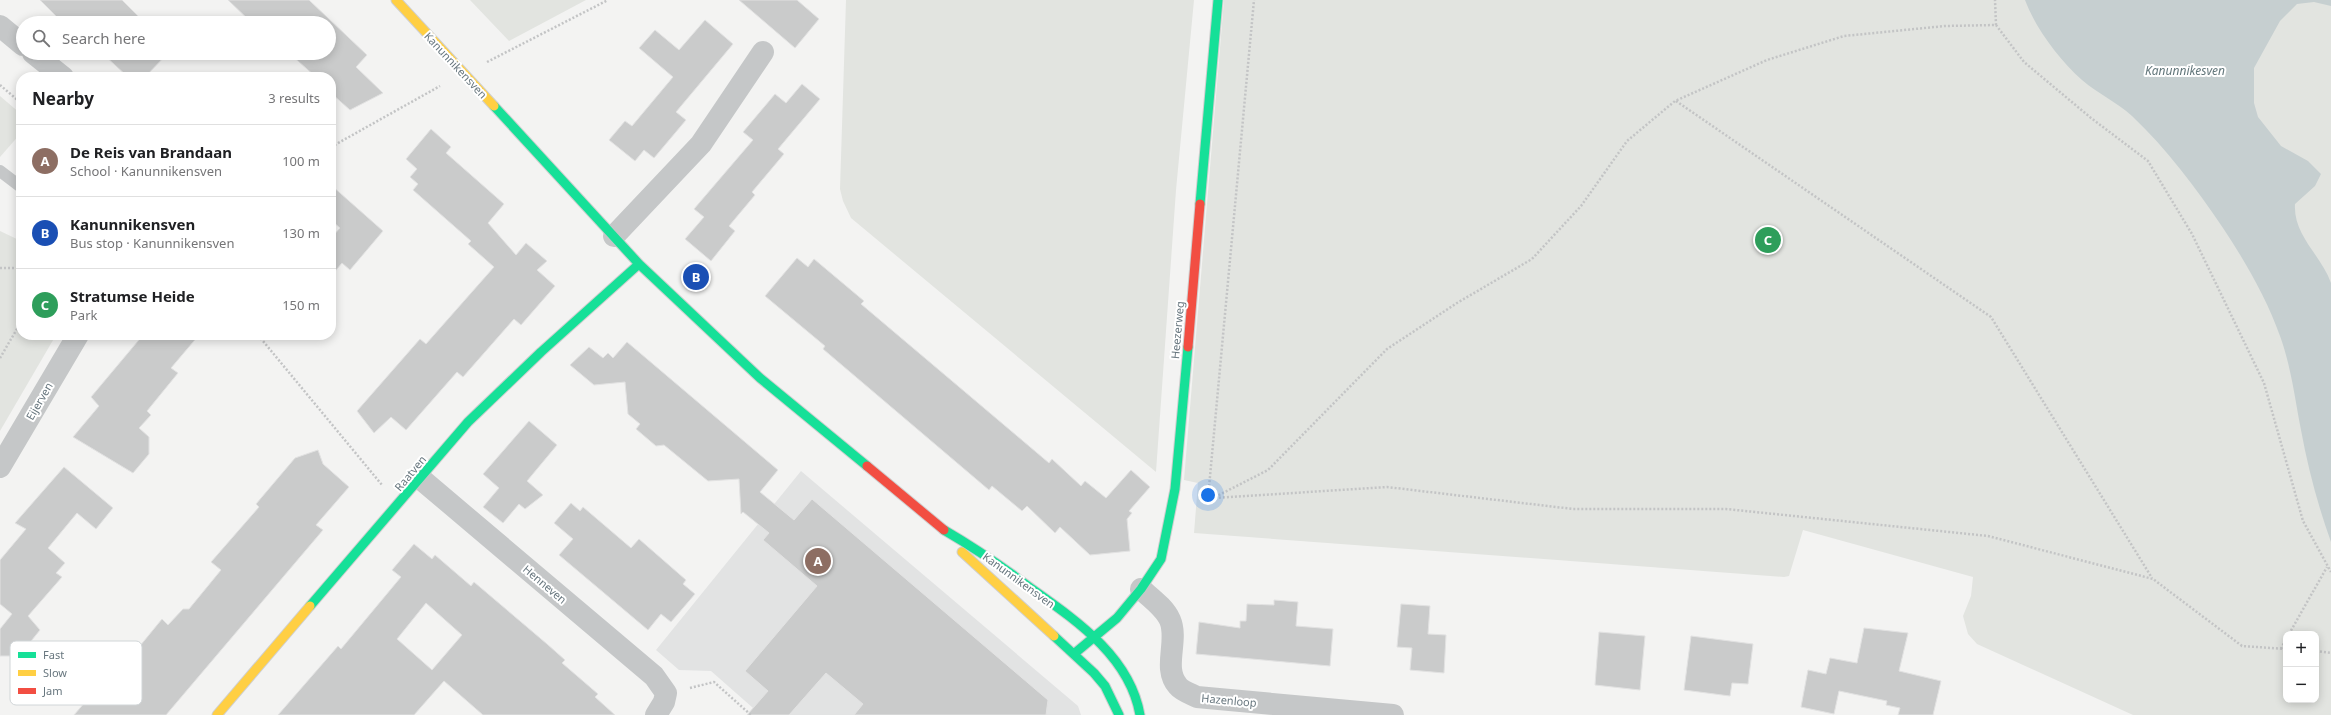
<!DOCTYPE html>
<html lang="en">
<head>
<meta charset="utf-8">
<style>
  body { margin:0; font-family:"Noto Sans",sans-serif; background:#f6f6f6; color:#202124 }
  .controls { position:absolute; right:12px; bottom:12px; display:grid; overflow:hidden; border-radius:8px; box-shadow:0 2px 10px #0003 }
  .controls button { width:36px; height:36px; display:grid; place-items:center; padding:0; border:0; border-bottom:1px solid #e0e0e0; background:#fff; color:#202124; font:20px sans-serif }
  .you { position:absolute; left:1208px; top:495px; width:14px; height:14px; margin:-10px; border:3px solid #fff; border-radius:50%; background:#1a73e8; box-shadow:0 0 0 6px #1a73e833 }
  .badge { display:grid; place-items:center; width:26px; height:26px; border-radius:50%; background:#565b5f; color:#fff; font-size:13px; font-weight:700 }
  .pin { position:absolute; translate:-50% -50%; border:2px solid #fff; box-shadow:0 1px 4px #0006 }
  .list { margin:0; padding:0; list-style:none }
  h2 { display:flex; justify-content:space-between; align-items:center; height:52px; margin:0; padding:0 16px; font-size:17px }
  h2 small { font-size:13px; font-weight:400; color:#757577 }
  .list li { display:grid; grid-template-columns:26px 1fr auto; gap:12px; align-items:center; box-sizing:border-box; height:72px; padding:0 16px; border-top:1px solid #e0e0e0 }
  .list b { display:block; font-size:15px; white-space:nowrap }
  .list p { margin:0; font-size:13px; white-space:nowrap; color:#757577 }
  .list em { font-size:13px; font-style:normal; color:#757577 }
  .icon { flex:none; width:22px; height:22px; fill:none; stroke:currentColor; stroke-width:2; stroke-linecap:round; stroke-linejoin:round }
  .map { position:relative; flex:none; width:2331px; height:715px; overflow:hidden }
  .search { position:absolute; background:#fff; box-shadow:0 2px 10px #0003; left:16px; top:16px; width:320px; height:44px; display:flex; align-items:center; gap:10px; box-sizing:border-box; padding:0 14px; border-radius:22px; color:#757577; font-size:15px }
  .panel { position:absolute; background:#fff; box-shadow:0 2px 10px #0003; left:16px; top:72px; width:320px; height:268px; border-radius:16px }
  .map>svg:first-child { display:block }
  .built { fill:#e2e3e3 }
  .green { fill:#e2e4e0; fill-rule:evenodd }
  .water { fill:#c6cfd0 }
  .building { fill:#cacbcb; stroke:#e2e2e2; fill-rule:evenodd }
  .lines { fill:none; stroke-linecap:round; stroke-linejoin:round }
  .fast-casing { stroke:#cfcfcf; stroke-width:11 }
  .slow-casing { stroke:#cfcfcf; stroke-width:11 }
  .jam-casing { stroke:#cfcfcf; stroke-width:11 }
  .path { stroke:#c3c4c5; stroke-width:2.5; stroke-dasharray:2 2; stroke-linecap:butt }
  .lane { stroke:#c5c7c8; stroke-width:12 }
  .street { stroke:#c5c7c8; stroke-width:22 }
  .fast { stroke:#16e098; stroke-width:9 }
  .slow { stroke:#ffcf43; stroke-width:9 }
  .jam { stroke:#f24e42; stroke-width:9 }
  .labels { text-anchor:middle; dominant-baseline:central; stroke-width:4; stroke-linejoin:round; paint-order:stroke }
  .street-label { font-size:11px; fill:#67767e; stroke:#fff }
  .water-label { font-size:12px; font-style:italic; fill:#63777b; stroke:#fff }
  .key { fill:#fff; stroke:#d1d6d8; stroke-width:1 }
  .key-label { font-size:11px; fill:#67767e }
</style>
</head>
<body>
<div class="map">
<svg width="2331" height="715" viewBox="0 0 2331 715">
  <rect width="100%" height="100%" fill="#f3f3f2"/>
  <!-- built -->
  <path class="built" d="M 801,471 L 1078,706 L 1081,715 L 761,715 L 711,671 L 679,670 L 656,650 Z"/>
  <!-- green -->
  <path class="green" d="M 470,0 L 586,0 L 509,41 Z
    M 846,0 L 1194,0 L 1176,190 L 1156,472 L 851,218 L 843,201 L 840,189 Z
    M 1224,0 L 2331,0 L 2331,715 L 2133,715 L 1977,644 L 1968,634 L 1963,616 L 1971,596 L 1973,577 L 1803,530 L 1789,576 L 1784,577 L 1194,533 L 1198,483 L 1184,480 ZM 2286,634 L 2316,634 L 2316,700 L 2286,700 Z
    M 0,96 L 21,114 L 21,133 L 0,157 Z
    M 0,231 L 21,241 L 21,335 L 56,335 L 0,431 Z"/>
  <!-- water -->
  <path class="water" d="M 2025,0 L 2331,0 L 2331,6 L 2314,2 L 2297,4 L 2280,21 L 2254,68 L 2254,103 L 2258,117 L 2281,146 L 2308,161 L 2321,174 L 2315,186 L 2295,204 C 2293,235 2321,255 2331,283 L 2331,542 C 2318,506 2308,468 2301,430 C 2295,399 2291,366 2280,336 C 2267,299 2245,261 2223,228 C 2196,188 2167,149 2132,116 C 2117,102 2098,94 2082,80 C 2059,59 2036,29 2025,0 Z"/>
  <!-- building -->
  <path class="building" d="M 40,0 L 122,0 L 145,23 L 63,23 Z
    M 228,0 L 309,0 L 367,55 L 356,67 L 383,93 L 350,110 L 331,93 L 331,77 L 316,77 L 289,53 L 329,53 L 329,23 L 252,23 Z
    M 739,0 L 797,0 L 819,19 L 795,48 Z
    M 705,20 L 733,44 L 676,112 L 686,120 L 654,158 L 644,150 L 635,161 L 609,140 L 625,121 L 632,126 L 673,77 L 639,48 L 655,30 L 679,50 Z
    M 102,53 L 168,53 L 145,77 L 128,77 Z
    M 802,84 L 820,99 L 778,149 L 784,154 L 752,192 L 755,195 L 729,226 L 735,231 L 711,261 L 685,239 L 704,217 L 694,209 L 753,140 L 743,132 L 775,94 L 786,103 Z
    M 431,129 L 451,147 L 446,153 L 504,204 L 488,223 L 516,255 L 526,243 L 547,261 L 537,270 L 555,286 L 521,325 L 514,319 L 463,377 L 457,372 L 406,430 L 391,417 L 374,433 L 357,411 L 420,339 L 426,344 L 494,267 L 468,244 L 471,241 L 413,190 L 418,184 L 410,177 L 417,169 L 406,159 Z
    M 331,185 L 383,231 L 350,270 L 342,263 L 331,276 L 331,238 L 340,228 L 331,220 Z
    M 797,258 L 808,267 L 814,259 L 864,301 L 861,304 L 1049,463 L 1052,459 L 1081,486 L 1085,481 L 1106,498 L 1131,470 L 1150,487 L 1129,511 L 1132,513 L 1127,519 L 1130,551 L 1090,555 L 1060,527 L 1055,533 L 1027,506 L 1022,511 L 992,486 L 989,490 L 823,349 L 825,346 L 765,296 Z
    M 143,335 L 199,335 L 171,368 L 178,373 L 147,411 L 151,415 L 139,428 L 149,437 L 149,454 L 133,473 L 73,437 L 99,406 L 91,397 Z
    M 627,342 L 778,470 L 760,492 L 794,520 L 812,499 L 1048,700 L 1046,715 L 854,715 L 863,704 L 826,673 L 789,715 L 747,715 L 768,691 L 745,671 L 817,586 L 763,540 L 769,533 L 743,512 L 741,514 L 739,479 L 708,481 L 664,445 L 656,446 L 636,429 L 640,424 L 628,414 L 625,382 L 594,385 L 570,365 L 589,347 L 603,358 L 608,353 L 613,358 Z
    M 529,421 L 557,445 L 527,481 L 543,495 L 525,509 L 519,504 L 503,523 L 483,507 L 499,488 L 483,474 Z
    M 318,450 L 323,464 L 349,487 L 316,525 L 323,530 L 166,715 L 74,715 L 98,687 L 103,691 L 162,619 L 168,625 L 183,609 L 189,609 L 221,570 L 211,562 L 259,507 L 256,504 L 295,458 Z
    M 64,467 L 113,508 L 96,529 L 77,513 L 48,548 L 65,563 L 56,573 L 62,577 L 28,616 L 40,630 L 19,656 L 0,656 L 0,629 L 12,614 L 0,604 L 0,560 L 26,529 L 15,523 Z
    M 571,503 L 580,511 L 583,507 L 631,548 L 639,539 L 686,580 L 683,584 L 695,594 L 671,622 L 661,614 L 648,630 L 559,555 L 573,539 L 554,523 Z
    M 414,544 L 432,559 L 435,555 L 471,586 L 474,582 L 547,644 L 565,660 L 562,663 L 598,694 L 595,697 L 615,715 L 483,715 L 444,681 L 414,715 L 278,715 L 338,646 L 341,649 L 401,577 L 392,570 ZM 426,603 L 462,635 L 432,670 L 397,639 Z
    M 1274,600 L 1298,602 L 1296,626 L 1333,629 L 1330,666 L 1196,654 L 1199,622 L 1240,628 L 1240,621 L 1246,621 L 1247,604 L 1274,605 Z
    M 1401,604 L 1430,606 L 1428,634 L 1446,635 L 1444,673 L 1410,670 L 1412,648 L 1397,647 Z
    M 1864,628 L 1908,633 L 1899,671 L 1941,681 L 1933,715 L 1898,715 L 1900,708 L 1886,705 L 1887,701 L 1839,691 L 1834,714 L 1801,707 L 1808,670 L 1826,674 L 1830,658 L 1857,663 Z
    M 1599,632 L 1645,636 L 1640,690 L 1595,685 Z
    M 1691,636 L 1753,644 L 1748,684 L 1732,683 L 1730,696 L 1684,690 Z"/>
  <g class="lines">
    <defs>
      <path id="fast" d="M 494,106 L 639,264 L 760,378 L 867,466
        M 1200,204 L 1218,0
        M 944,530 C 975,548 1004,568 1032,589 C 1077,621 1130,657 1140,715
        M 310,606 L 468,422 L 541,352 L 639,264
        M 1054,636 L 1094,673 L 1105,686 L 1119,715
        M 1075,653 L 1117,618 L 1141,589 L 1161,559 L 1175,489 L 1188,347"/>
      <path id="slow" d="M 396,0 L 494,106
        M 962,552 L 1054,636
        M 217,715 L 310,606"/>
      <path id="jam" d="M 1188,347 L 1200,204
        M 867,466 L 944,530"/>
    </defs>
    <!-- fast casing -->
    <use href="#fast" class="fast-casing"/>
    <!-- slow casing -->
    <use href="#slow" class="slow-casing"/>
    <!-- jam casing -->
    <use href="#jam" class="jam-casing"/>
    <!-- path -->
    <path class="path" d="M 1996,25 L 2024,62 L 2091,118 L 2148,161 L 2192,234 L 2264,383 L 2303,521 L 2331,572
      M 487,62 L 608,0
      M 0,85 L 21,103
      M 1676,101 L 1991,317 L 2152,578
      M 331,147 L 440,86
      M 0,268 L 21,268
      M 258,335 L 382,485
      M 0,358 L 21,322
      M 1215,497 L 1268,470 L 1387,349 L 1457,303 L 1532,259 L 1581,206 L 1627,141 L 1675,101 L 1767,60 L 1844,36 L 1945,26 L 1996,25 L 1995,0
      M 1208,498 L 1254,0
      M 1199,499 L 1387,487 L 1573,509 L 1726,509 L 1988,536 L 2153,579 L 2242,646 L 2286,649
      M 2289,634 L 2327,567
      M 2281,649 L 2286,639
      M 2316,651 L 2331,653
      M 690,688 L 714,682 L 751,715"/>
    <!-- lane -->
    <path class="lane" d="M 0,171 L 21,187"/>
    <!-- street -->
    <path class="street" d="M 0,26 L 23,45
      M 33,53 L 63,77
      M 614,236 L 701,144 L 763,52
      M 0,467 L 78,335
      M 421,479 L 654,676 L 666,693 L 664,702 L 656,715
      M 1141,589 C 1151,598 1165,608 1170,620 C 1179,641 1162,668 1178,686 C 1182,691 1191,694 1197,697 L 1393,715"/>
    <!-- fast -->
    <use href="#fast" class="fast"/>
    <!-- slow -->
    <use href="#slow" class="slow"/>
    <!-- jam -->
    <use href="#jam" class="jam"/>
  </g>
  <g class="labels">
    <!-- street labels -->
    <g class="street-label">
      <text transform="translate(456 65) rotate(47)">Kanunnikensven</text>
      <text transform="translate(1177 330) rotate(-85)">Heezerweg</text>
      <text transform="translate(39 401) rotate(-60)">Eijerven</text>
      <text transform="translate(410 473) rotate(-50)">Raatven</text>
      <text transform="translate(1019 580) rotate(36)">Kanunnikensven</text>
      <text transform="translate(545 584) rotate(40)">Henneven</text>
      <text transform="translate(1229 700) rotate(5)">Hazenloop</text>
    </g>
    <!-- water labels -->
    <g class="water-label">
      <text x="2185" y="70">Kanunnikesven</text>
    </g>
  </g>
  <!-- legend -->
  <rect x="10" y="641" width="132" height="64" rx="6" class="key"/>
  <rect x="18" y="652" width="18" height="6" fill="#16e098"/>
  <rect x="18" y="670" width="18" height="6" fill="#ffcf43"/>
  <rect x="18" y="688" width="18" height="6" fill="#f24e42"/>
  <g class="key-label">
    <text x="43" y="659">Fast</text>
    <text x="43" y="677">Slow</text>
    <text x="43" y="695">Jam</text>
  </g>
</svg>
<div class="controls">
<button>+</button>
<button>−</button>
</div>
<div class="you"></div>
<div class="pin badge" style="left:818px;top:561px;background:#8d6e63">A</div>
<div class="pin badge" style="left:696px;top:277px;background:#1a4fb4">B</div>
<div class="pin badge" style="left:1768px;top:240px;background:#2e9e5b">C</div>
<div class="search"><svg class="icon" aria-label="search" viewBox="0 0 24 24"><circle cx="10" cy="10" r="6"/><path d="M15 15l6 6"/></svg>Search here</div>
<section class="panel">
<h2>Nearby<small>3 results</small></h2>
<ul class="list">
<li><span class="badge" style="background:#8d6e63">A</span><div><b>De Reis van Brandaan</b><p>School · Kanunnikensven</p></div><em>100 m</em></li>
<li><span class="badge" style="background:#1a4fb4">B</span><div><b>Kanunnikensven</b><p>Bus stop · Kanunnikensven</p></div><em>130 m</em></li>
<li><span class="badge" style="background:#2e9e5b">C</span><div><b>Stratumse Heide</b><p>Park</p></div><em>150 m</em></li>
</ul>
</section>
</div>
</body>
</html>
